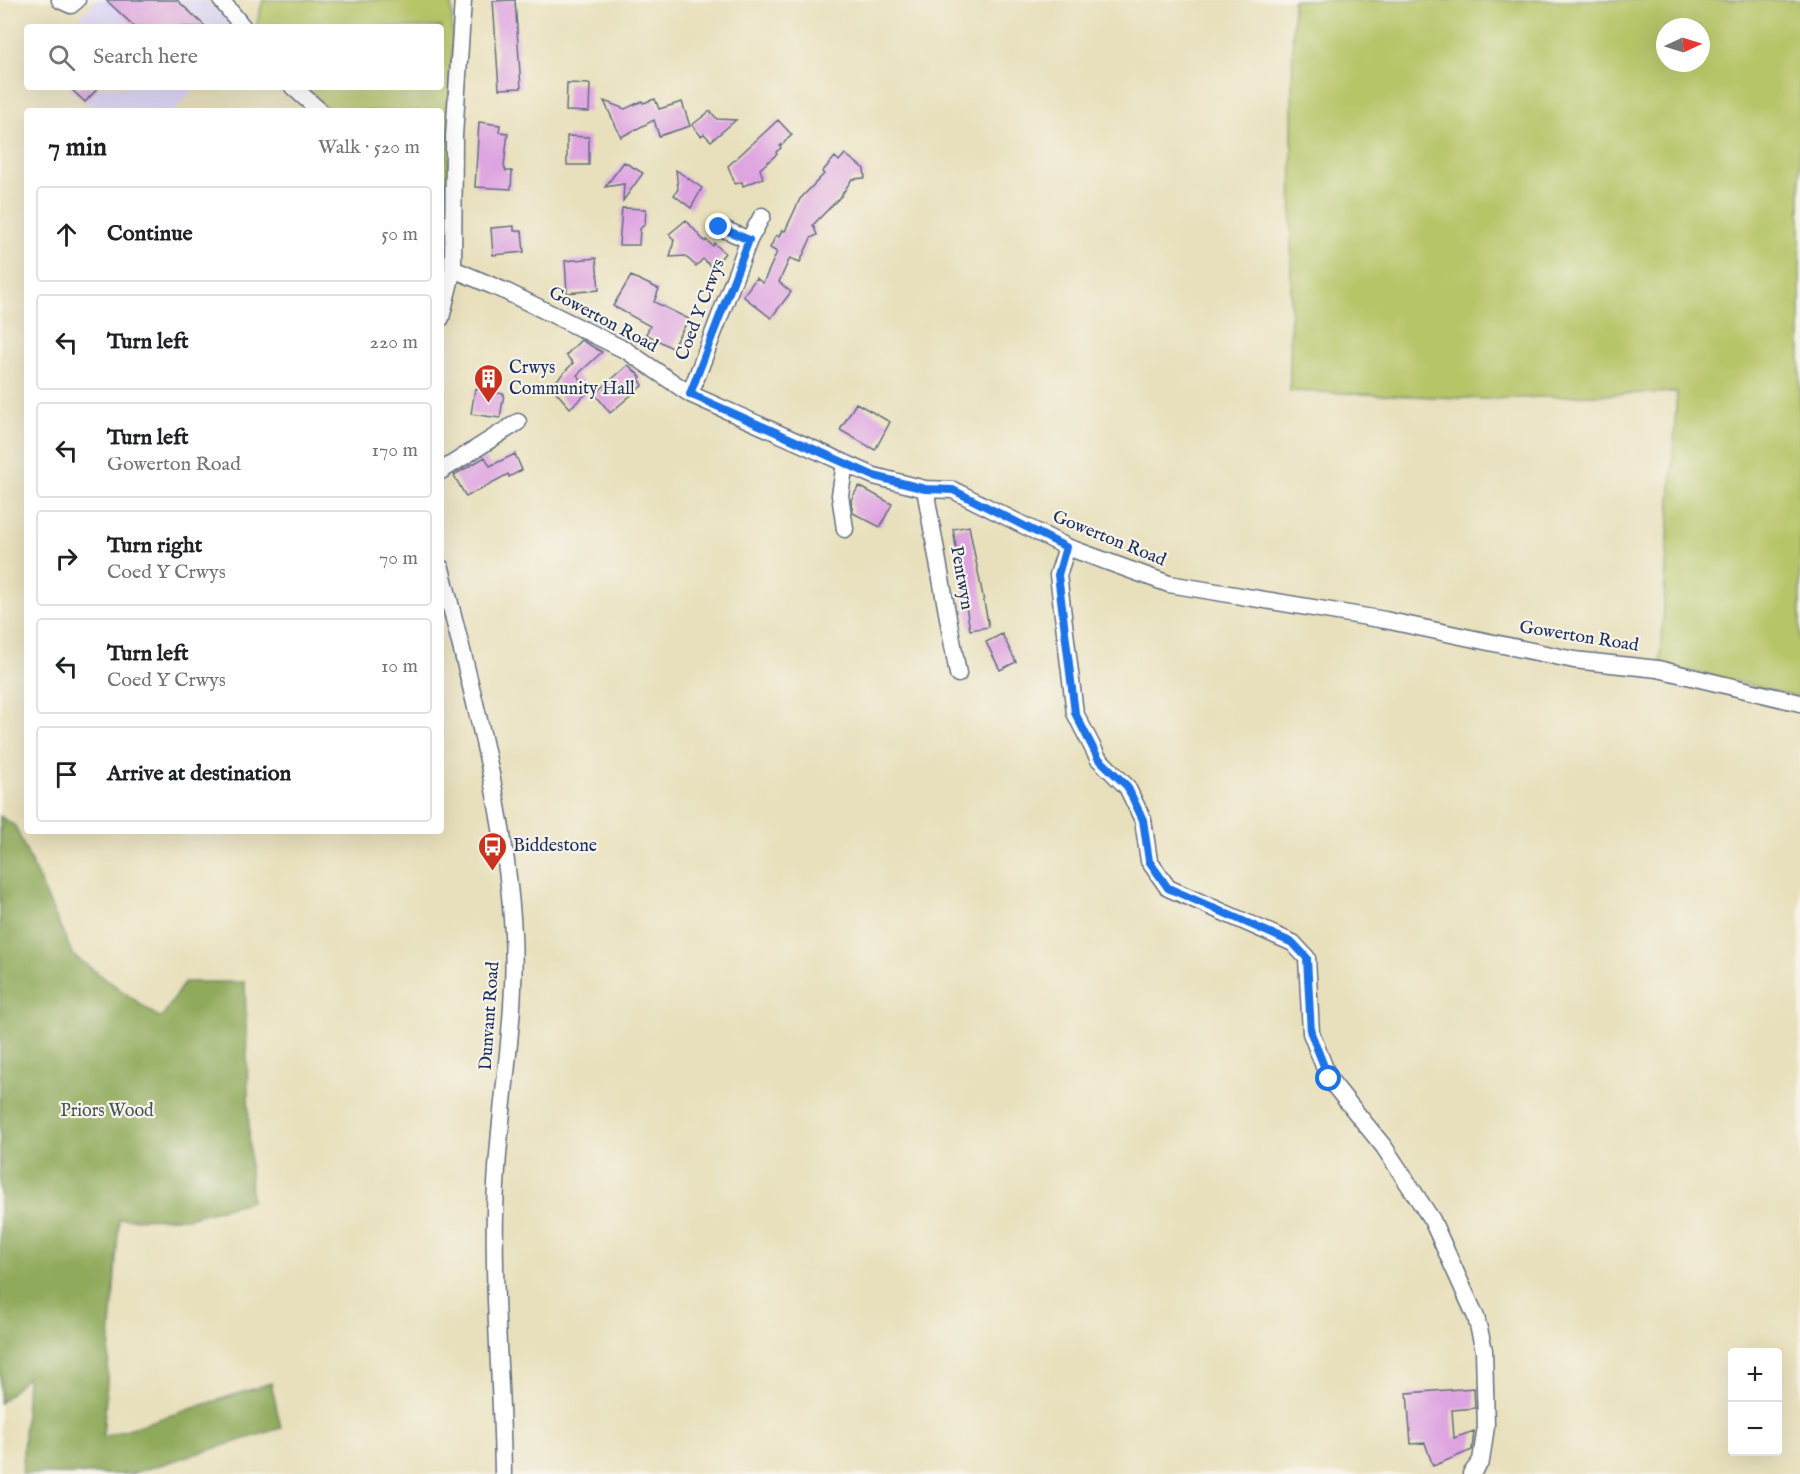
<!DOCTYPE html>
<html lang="en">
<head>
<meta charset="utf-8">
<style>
  body { margin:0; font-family:"IM FELL English",serif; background:#f2f2f2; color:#202124 }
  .controls { position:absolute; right:18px; bottom:18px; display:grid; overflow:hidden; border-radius:6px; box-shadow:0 6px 24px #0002 }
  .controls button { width:54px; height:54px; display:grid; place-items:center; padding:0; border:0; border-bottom:2px solid #e0e0e0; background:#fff; color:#202124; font:30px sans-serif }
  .compass { position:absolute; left:1656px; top:18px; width:54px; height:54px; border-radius:50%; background:#fff; box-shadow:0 6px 24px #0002; rotate:86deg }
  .stop { position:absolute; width:18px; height:18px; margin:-14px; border:4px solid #1a73e8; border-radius:50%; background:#fff }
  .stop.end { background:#1a73e8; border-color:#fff; box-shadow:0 2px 6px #0008 }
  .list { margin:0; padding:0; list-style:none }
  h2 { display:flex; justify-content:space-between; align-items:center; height:78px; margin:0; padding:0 24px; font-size:26px }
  h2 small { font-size:20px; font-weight:400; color:#757577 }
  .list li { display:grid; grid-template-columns:39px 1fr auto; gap:18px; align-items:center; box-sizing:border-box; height:96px; margin:0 12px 12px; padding:0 12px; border:2px solid #e0e0e0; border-radius:6px }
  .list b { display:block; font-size:22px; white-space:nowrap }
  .list p { margin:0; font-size:20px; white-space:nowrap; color:#757577 }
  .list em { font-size:20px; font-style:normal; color:#757577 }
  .icon { flex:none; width:33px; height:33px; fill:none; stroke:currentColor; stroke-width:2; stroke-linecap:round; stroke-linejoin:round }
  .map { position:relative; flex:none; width:1800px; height:1474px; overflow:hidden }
  .search { position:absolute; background:#fff; box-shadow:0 6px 24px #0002; left:24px; top:24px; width:420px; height:66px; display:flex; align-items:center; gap:15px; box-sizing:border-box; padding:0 21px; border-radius:6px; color:#757577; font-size:22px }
  .panel { position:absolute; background:#fff; box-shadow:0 6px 24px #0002; left:24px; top:108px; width:420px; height:726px; border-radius:6px }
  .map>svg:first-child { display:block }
  .built { fill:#ddd5f6 }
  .green { fill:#b6c568; stroke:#687a63; stroke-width:1.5; fill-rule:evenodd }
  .forest { fill:#90aa5c; stroke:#566c5d; stroke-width:1.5 }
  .building { fill:#dea3e1 }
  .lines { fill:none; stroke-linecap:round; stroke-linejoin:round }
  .minor-casing { stroke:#636d7f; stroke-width:19 }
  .minor { stroke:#fff; stroke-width:16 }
  .route { stroke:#1a73e8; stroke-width:8 }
  .labels { text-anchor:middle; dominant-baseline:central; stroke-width:4.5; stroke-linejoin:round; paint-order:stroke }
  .street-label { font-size:18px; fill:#1b2f5e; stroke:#f7f3e8 }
  .poi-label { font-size:18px; fill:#1b2f5e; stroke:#f7f3e8; text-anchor:start }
  .park-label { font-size:18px; fill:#425460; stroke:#f7f3e8 }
</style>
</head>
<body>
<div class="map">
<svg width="1800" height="1474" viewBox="0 0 1800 1474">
  <rect width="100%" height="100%" fill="#f7f3e8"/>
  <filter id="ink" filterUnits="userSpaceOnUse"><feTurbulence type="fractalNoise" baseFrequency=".0167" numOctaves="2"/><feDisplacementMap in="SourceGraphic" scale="12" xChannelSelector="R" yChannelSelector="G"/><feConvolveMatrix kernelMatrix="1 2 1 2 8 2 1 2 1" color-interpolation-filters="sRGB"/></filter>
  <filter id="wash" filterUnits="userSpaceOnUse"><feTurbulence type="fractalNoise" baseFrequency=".008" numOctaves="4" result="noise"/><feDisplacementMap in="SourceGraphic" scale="24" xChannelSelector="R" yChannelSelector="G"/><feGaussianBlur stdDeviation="1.35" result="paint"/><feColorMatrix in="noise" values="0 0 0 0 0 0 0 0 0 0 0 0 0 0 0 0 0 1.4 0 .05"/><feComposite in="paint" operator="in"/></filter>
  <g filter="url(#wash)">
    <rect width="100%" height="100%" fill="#e8e0bc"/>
    <!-- built -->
    <path class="built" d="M 96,0 L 205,0 L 234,27 L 71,27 Z
      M 69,87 L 196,87 L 174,111 L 95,111 Z"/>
    <!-- green -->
    <path class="green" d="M 263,0 L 451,0 L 453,40 L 447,190 L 441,193 L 441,111 L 330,111 L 304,87 L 441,87 L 441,27 L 256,27 Z
      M 1293,0 L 1800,0 L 1800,697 L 1660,664 L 1677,392 L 1485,399 L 1290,391 ZM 1665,27 L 1701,27 L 1701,63 L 1665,63 Z"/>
    <!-- forest -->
    <path class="forest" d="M 0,816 L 15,826 L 73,955 L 161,1019 L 184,982 L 245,982 L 251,1201 L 188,1218 L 119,1219 L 103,1437 L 271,1383 L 281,1428 L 130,1474 L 22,1474 L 27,1377 L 0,1403 Z"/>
    <g id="blocks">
      <!-- building -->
      <path class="building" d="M 106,0 L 177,0 L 206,27 L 135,27 Z
        M 515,0 L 521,88 L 499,89 L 493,1 Z
        M 567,83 L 590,84 L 589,112 L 566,111 Z
        M 69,87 L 99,87 L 85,102 Z
        M 655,99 L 659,109 L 682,102 L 690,126 L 659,136 L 654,120 L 621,137 L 604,101 L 625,109 L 642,101 L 643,103 Z
        M 710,111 L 717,119 L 736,120 L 711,141 L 704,134 L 701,136 L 692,125 Z
        M 778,120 L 792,135 L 780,146 L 781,148 L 776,152 L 777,154 L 760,169 L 763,178 L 743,186 L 742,182 L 735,184 L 728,166 Z
        M 479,122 L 500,125 L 499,132 L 508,133 L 504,166 L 506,171 L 512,171 L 511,189 L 475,187 Z
        M 567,136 L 589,137 L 589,165 L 567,165 Z
        M 845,154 L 864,169 L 865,178 L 852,179 L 841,196 L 813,225 L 817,235 L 811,238 L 800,262 L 790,258 L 779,282 L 791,292 L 771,318 L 743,296 L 756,278 L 763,283 L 777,252 L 770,248 L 776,235 L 779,237 L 782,230 L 785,231 L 800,199 L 824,174 L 822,172 L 835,157 L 839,161 Z
        M 624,162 L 643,173 L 623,201 L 624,184 L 605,187 Z
        M 676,170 L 702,188 L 691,208 L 674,195 L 678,189 Z
        M 622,208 L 646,209 L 645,224 L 640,229 L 639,245 L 619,245 Z
        M 686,220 L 705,242 L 706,240 L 713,246 L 714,243 L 725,253 L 713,268 L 703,259 L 696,266 L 685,256 L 670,257 L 674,240 L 669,234 Z
        M 514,226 L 514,231 L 522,231 L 524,252 L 493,255 L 491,228 Z
        M 596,258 L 599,290 L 567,293 L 565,261 Z
        M 631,276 L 659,289 L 654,302 L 689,319 L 672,348 L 646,334 L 650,326 L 613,306 Z
        M 581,340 L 602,352 L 577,375 L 591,390 L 570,408 L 556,392 L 562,387 L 556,381 L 573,363 L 566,355 Z
        M 628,365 L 641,377 L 639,379 L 643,385 L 610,413 L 595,394 Z
        M 475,389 L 504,394 L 500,418 L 471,414 Z
        M 856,403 L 890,422 L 875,450 L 840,430 Z
        M 515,454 L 522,470 L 509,477 L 508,474 L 466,497 L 454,475 L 485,457 L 490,466 Z
        M 859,486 L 892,504 L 880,527 L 853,513 L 851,500 Z
        M 969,526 L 989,627 L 970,630 L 953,529 Z
        M 1002,634 L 1016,662 L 1000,670 L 986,642 Z
        M 1474,1388 L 1475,1408 L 1452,1410 L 1454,1438 L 1474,1431 L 1472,1450 L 1433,1466 L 1425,1443 L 1411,1444 L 1407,1393 Z"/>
    </g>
  </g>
  <g filter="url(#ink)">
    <use href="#blocks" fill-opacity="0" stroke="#636d7f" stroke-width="1.5"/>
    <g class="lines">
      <defs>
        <path id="minor" d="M 60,0 L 71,5 L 77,0
          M 221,0 L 243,27
          M 293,87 L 320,111
          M 719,227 L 749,240
          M 453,269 L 507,292 L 627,351 L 690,394 L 874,476 L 925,489 L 953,490 L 1067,547 L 1169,584 L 1385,620 L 1574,660 L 1658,669 L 1800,703
          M 441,318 L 453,269 L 454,136 L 463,0
          M 690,394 L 749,240 L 762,216
          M 845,463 L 840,495 L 845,529
          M 441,471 L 518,422
          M 925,489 L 958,674
          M 1067,547 L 1058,575 L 1075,713 L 1098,758 L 1127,787 L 1143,820 L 1149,861 L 1168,888 L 1293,943 L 1307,958 L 1311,1033 L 1329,1079 L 1384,1147 L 1432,1220 L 1476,1317 L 1484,1350 L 1486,1426 L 1481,1461 L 1471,1474
          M 441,568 C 471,687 506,810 513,933 C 517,1017 500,1101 496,1185 C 491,1281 502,1378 503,1474"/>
      </defs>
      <!-- minor casing -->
      <use href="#minor" class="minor-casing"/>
      <!-- minor -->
      <use href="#minor" class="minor"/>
    </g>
  </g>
  <g class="lines" filter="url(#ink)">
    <!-- route -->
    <path class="route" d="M 719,227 L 749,240 L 690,394 L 874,476 L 925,489 L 953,490 L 1066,547 L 1058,575 L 1075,713 L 1098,758 L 1127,786 L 1143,820 L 1149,861 L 1168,888 L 1293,943 L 1307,958 L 1311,1033 L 1329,1079"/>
  </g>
  <!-- icons -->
  <defs>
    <symbol id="building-pin" viewBox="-11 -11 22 30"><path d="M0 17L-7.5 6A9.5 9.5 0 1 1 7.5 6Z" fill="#c8321e" stroke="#f7f3e8"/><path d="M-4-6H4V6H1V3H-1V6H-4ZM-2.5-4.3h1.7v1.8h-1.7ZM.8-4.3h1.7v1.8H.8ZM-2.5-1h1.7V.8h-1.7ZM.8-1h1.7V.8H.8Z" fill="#fff"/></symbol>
    <symbol id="bus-pin" viewBox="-11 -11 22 30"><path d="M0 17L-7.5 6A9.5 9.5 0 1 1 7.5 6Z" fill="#c8321e" stroke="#f7f3e8"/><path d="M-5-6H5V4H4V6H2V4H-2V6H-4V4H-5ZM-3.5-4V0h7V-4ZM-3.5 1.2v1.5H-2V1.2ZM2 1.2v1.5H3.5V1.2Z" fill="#fff"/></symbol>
  </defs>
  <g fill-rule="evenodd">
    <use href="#building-pin" x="472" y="362" width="33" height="45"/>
    <use href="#bus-pin" x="476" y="830" width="33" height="45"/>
  </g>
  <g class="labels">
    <!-- street labels -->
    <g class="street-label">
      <text transform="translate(701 310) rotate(-69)">Coed Y Crwys</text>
      <text transform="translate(603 320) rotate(28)">Gowerton Road</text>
      <text transform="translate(1109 539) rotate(22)">Gowerton Road</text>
      <text transform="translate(961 578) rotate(80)">Pentwyn</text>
      <text transform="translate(1579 637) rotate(9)">Gowerton Road</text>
      <text transform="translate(490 1016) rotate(-86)">Dunvant Road</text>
    </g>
    <!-- poi labels -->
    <g class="poi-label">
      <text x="509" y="368">Crwys<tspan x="509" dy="21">Community Hall</tspan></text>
      <text x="513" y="846">Biddestone</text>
    </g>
    <!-- park labels -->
    <g class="park-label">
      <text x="107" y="1111">Priors Wood</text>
    </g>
  </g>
</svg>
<div class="controls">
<button>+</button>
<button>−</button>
</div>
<svg class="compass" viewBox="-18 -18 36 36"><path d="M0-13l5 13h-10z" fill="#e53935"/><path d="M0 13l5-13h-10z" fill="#757577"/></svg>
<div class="stop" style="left:1329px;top:1079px"></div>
<div class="stop end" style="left:719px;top:227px"></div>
<div class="search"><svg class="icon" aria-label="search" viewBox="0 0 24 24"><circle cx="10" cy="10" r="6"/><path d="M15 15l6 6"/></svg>Search here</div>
<section class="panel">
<h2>7 min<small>Walk · 520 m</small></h2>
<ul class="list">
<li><svg class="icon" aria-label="ahead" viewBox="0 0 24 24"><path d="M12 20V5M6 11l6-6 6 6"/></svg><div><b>Continue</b></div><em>50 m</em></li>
<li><svg class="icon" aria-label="left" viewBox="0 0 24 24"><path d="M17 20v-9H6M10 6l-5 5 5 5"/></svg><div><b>Turn left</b></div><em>220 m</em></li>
<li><svg class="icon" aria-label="left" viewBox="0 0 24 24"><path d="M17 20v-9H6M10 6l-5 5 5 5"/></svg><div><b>Turn left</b><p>Gowerton Road</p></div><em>170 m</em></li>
<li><svg class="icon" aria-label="right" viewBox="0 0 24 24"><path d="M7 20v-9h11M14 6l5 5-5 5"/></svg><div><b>Turn right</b><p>Coed Y Crwys</p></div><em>70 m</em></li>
<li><svg class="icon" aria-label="left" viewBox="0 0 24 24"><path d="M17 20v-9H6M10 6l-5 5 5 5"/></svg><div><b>Turn left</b><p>Coed Y Crwys</p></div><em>10 m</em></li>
<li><svg class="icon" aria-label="arrive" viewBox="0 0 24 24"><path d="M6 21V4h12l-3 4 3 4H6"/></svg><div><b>Arrive at destination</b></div></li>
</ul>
</section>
</div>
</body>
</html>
